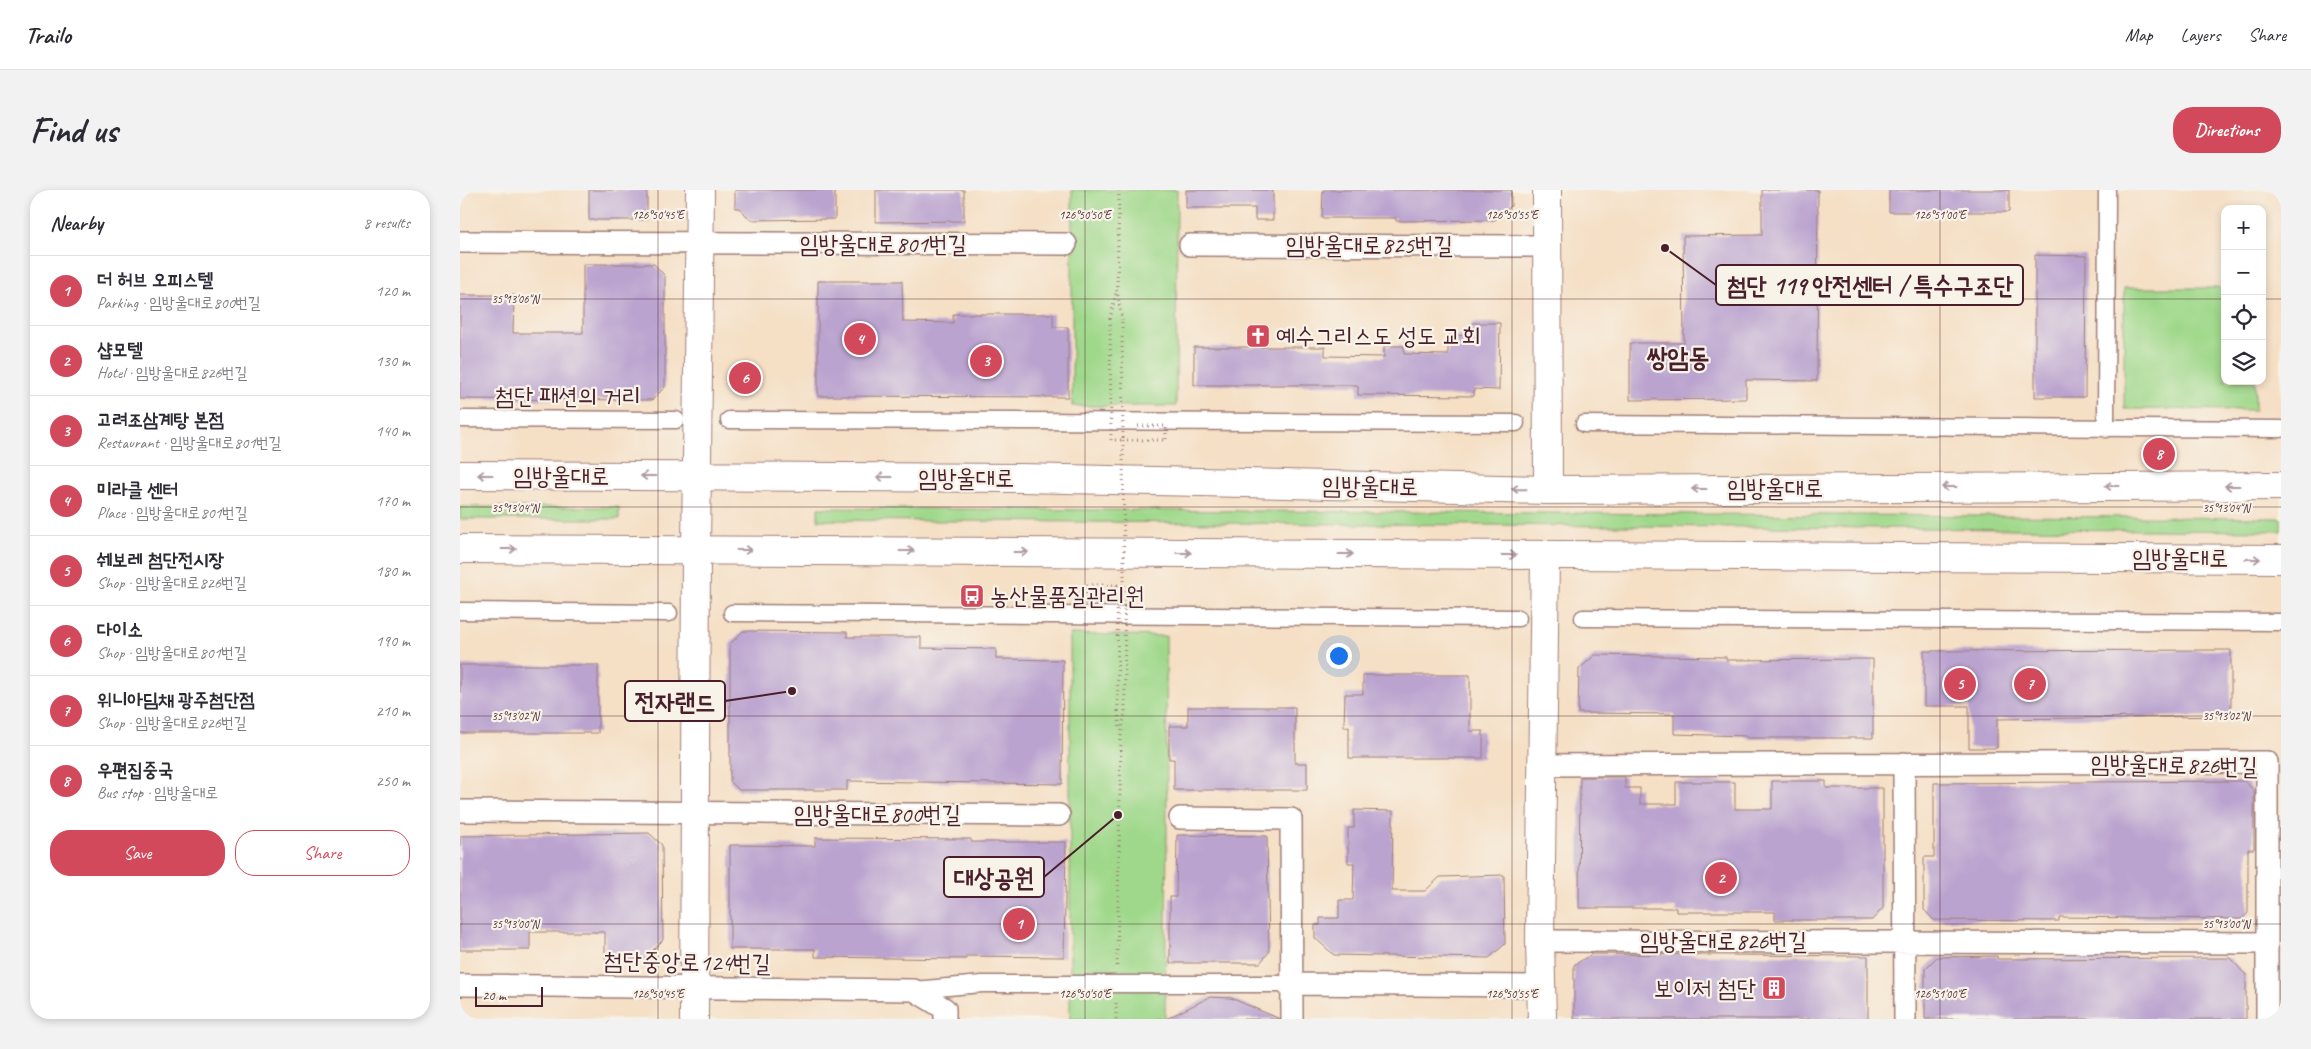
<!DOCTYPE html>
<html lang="en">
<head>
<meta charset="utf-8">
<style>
  body { margin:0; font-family:Caveat,"Poor Story",sans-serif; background:#f2f2f3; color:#2b2b33 }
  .controls { position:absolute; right:15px; top:15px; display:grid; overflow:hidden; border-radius:10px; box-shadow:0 2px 8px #0003 }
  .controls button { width:45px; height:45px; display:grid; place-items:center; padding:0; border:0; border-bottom:1px solid #e1e1e2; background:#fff; color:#2b2b33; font:25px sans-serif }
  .scale { position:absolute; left:15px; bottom:12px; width:68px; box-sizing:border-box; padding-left:5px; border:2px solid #4a1f2b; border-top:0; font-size:14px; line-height:18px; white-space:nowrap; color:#4a1f2b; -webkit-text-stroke:4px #f7f3e8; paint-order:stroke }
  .you { position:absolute; left:878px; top:465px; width:18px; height:18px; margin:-12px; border:4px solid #fff; border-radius:50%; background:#1a73e8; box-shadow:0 0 0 8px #1a73e833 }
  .badge { display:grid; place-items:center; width:32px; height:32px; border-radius:50%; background:#d1495b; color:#fff; font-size:16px; font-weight:700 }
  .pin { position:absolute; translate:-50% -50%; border:2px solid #fff; box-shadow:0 1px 5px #0006 }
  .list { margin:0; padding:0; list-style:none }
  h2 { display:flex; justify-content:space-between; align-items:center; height:65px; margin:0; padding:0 20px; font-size:21px }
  h2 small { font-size:16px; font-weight:400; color:#7c7c81 }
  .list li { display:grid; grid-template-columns:32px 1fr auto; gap:15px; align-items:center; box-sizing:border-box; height:70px; padding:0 20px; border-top:1px solid #e1e1e2 }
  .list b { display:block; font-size:19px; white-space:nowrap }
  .list p { margin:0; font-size:16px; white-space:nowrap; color:#7c7c81 }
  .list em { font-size:16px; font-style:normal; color:#7c7c81 }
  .actions { display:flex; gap:10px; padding:15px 20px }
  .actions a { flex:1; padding:11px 0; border:1px solid #d1495b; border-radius:20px; text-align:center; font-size:18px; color:#d1495b }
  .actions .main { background:#d1495b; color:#fff }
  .icon { flex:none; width:28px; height:28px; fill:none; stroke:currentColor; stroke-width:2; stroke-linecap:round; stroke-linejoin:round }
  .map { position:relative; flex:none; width:1821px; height:829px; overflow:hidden; border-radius:20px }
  header { display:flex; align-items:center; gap:30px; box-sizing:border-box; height:70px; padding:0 25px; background:#fff; border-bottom:1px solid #e1e1e2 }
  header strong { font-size:24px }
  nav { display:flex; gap:28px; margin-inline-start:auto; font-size:18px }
  .intro { display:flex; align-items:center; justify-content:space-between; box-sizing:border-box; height:120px; padding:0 30px }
  h1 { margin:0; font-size:35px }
  .button { padding:12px 22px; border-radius:20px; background:#d1495b; color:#fff; font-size:18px; font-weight:700 }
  main { display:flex; gap:30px; padding:0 30px }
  aside { flex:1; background:#fff; border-radius:20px; box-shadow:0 2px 8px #0003 }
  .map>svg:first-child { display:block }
  .green { fill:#9fd88a; stroke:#747c5a }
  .building { fill:#baa3cf }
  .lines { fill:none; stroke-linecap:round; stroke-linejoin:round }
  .pedestrian-casing { stroke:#a07f78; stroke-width:19 }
  .minor-casing { stroke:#a07f78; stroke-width:24 }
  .tertiary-casing { stroke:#a07f78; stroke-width:30 }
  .secondary-casing { stroke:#a07f78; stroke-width:30 }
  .path { stroke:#a07f78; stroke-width:3; stroke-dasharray:1 4; stroke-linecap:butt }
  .pedestrian { stroke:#fff; stroke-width:16 }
  .minor { stroke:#fff; stroke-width:21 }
  .tertiary { stroke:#fff; stroke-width:28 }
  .secondary { stroke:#fff; stroke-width:28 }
  .path-bridge { stroke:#a07f78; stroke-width:3; stroke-dasharray:1 4; stroke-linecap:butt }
  .oneway { stroke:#ae9aa0 }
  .ticks { fill:none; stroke:#4a1f2b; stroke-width:1; stroke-opacity:0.45 }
  .labels { text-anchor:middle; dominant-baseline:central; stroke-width:4.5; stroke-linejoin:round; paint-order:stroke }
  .street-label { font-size:24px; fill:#4a1f2b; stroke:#f7f3e8 }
  .poi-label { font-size:24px; fill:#4a1f2b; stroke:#f7f3e8; text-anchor:start }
  .quarter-label { font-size:26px; font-weight:bold; fill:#4a1f2b; stroke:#f7f3e8 }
  .ticks-label { font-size:12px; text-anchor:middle; fill:#4a1f2b; stroke:#f7f3e8; stroke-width:4.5; stroke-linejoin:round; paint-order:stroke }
  .leader { fill:none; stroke:#4a1f2b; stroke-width:2 }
  .callout-dot { fill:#4a1f2b; stroke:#f7f3e8; stroke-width:2 }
  .callout { fill:#f7f3e8; stroke:#4a1f2b; stroke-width:2 }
  .callout-label { font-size:25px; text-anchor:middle; font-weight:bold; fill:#4a1f2b }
</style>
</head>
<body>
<header>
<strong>Trailo</strong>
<nav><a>Map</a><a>Layers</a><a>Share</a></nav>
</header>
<div class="intro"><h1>Find us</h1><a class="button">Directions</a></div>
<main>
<aside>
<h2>Nearby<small>8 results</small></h2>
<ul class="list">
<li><span class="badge">1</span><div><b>더 허브 오피스텔</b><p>Parking · 임방울대로800번길</p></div><em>120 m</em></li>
<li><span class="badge">2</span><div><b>샵모텔</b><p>Hotel · 임방울대로826번길</p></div><em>130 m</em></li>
<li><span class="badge">3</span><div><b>고려조삼계탕 본점</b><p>Restaurant · 임방울대로801번길</p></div><em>140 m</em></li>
<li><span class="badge">4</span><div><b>미라클 센터</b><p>Place · 임방울대로801번길</p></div><em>170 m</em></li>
<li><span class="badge">5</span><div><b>쉐보레 첨단전시장</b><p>Shop · 임방울대로826번길</p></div><em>180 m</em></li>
<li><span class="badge">6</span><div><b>다이소</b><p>Shop · 임방울대로801번길</p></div><em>190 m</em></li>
<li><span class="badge">7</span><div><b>위니아딤채 광주첨단점</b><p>Shop · 임방울대로826번길</p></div><em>210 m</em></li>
<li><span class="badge">8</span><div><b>우편집중국</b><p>Bus stop · 임방울대로</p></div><em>250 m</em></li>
</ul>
<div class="actions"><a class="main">Save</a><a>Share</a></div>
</aside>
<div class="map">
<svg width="1821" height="829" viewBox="0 0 1821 829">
  <rect width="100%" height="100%" fill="#f7f3e8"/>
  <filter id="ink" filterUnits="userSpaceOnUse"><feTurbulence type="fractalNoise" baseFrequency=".02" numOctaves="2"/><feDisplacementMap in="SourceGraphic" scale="10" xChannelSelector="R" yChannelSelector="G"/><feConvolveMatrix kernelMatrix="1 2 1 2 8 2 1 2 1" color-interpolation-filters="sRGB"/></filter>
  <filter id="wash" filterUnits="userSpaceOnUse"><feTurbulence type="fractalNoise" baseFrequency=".0096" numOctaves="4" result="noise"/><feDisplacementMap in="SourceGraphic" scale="20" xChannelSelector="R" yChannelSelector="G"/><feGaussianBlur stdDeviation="1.12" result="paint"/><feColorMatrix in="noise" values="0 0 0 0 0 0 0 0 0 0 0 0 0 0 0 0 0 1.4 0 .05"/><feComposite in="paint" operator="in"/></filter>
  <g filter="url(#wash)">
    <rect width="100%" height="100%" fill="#f5dfc5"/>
    <!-- green -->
    <path class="green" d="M 612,0 L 717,0 L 716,216 L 612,216 Z
      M 1664,98 L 1765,98 L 1765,191 L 1795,191 L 1795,220 L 1664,219 Z
      M 0,317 L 159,317 L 159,329 L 0,329 Z
      M 358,318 L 1821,328 L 1821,341 L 358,330 Z
      M 610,444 L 706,446 L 707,643 L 705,829 L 610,829 Z"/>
    <g id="blocks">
      <!-- building -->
      <path class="building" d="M 129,0 L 187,0 L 187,30 L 129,30 Z
        M 275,0 L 375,0 L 375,29 L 290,30 L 280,18 L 275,18 Z
        M 416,0 L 504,0 L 504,31 L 416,32 Z
        M 726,0 L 813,0 L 813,30 L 795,30 L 795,18 L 726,18 Z
        M 863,0 L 1051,0 L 1051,16 L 1035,30 L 936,31 L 936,28 L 862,28 Z
        M 1302,0 L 1358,0 L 1357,191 L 1286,190 L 1286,209 L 1170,210 L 1170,153 L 1224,153 L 1223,46 L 1302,45 Z
        M 1429,0 L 1549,0 L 1549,22 L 1429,22 Z
        M 1575,65 L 1626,66 L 1625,207 L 1575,207 Z
        M 123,74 L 194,74 L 205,86 L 205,197 L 192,210 L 0,209 L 0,105 L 54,105 L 53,143 L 123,143 Z
        M 358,91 L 442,91 L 443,132 L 493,133 L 493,124 L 593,124 L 593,137 L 608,137 L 608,207 L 358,206 Z
        M 1012,133 L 1040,133 L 1039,200 L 1014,199 L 1014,206 L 898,205 L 898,195 L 734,195 L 734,157 L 865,157 L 865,166 L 924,167 L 924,156 L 944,156 L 944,164 L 988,165 L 988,145 L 1011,146 Z
        M 283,441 L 387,442 L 387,447 L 461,447 L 461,458 L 536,459 L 536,469 L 603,470 L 602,594 L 387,591 L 387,600 L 279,600 L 270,591 L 270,454 Z
        M 1771,460 L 1771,526 L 1537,529 L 1537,558 L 1509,558 L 1509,516 L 1464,516 L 1464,461 Z
        M 1135,465 L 1266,467 L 1266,470 L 1413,469 L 1413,548 L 1287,548 L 1287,546 L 1214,544 L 1214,524 L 1118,523 L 1119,479 Z
        M 0,475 L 138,475 L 138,543 L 0,543 Z
        M 903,485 L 1010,485 L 1010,541 L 1023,541 L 1023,568 L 889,568 L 889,537 L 884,537 L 885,504 L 903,504 Z
        M 728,517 L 835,517 L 835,573 L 847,573 L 847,600 L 714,600 L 714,569 L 709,569 L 709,536 L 728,536 Z
        M 1120,587 L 1165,587 L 1165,598 L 1180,598 L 1180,614 L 1216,614 L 1216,592 L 1275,592 L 1275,619 L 1312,619 L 1312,591 L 1366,591 L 1366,598 L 1423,598 L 1423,718 L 1412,730 L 1315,730 L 1315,722 L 1216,722 L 1216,718 L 1119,718 Z
        M 1785,591 L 1794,601 L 1794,659 L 1788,659 L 1788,723 L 1782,729 L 1599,727 L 1599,731 L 1474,730 L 1464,720 L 1464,667 L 1474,667 L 1474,593 Z
        M 894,620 L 933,621 L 932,701 L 965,701 L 980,687 L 1044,685 L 1045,754 L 1029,768 L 874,765 L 855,748 L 855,735 L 860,735 L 860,728 L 879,728 L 879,710 L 893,710 L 894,673 L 888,673 L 888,638 L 894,638 Z
        M 189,643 L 202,655 L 203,750 L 184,769 L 145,769 L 145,742 L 70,742 L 70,760 L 0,760 L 0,646 Z
        M 717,645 L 807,646 L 809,762 L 800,773 L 710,773 L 710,707 L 716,707 Z
        M 355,648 L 511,649 L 511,652 L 606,652 L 604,767 L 506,766 L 506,769 L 355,767 L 355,759 L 270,759 L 270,655 L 355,656 Z
        M 1132,764 L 1408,766 L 1408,829 L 1114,829 L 1114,775 Z
        M 1537,766 L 1537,769 L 1770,768 L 1786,785 L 1786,829 L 1465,829 L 1465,779 L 1477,767 Z
        M 750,807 L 771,808 L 820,829 L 706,829 Z"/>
    </g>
  </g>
  <g filter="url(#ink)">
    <use href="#blocks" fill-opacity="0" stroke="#a07f78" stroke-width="1"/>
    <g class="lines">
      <defs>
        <path id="pedestrian" d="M 0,229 L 216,230
          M 269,230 L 1056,233
          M 1124,234 L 1821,239
          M 1646,239 L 1647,0
          M 0,421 L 209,423
          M 272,423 L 1058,428
          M 1123,428 L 1821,432
          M 454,800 L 522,794 L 831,794"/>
        <path id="minor" d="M 0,52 L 606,54
          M 730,55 L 1087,56
          M 1444,573 L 1445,829
          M 1083,575 L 1807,572 L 1807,829
          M 0,621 L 599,625
          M 720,628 L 831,629 L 832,829
          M 1080,751 L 1807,753
          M 831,794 L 1081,796
          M 0,795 L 454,800 L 485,819 L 485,829"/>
        <path id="tertiary" d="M 1087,0 L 1088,300
          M 234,829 L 236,359 L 240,0
          M 1082,829 L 1080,751 L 1085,366"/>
        <path id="secondary" d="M 0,285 L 561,288 L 1088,300 L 1821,296
          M 0,359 L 1821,369"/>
      </defs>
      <!-- pedestrian casing -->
      <use href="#pedestrian" class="pedestrian-casing"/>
      <!-- minor casing -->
      <use href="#minor" class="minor-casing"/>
      <!-- tertiary casing -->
      <use href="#tertiary" class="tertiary-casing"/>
      <!-- secondary casing -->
      <use href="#secondary" class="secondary-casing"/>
      <!-- path -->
      <path class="path" d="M 659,0 L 657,100 L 662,130
        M 650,129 L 656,103
        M 657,395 L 664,395
        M 658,521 L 660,540
        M 657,776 L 661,546 L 665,521
        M 656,829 L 656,812"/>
      <!-- pedestrian -->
      <use href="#pedestrian" class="pedestrian"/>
      <!-- minor -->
      <use href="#minor" class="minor"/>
      <!-- tertiary -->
      <use href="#tertiary" class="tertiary"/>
      <!-- secondary -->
      <use href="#secondary" class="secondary"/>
      <!-- path-bridge -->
      <path class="path-bridge" d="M 650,129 L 651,250 L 663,250 L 662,130
        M 651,414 L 626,414 L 626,395 L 657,395 L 658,521
        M 665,521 L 663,250 L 706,250 L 706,236 L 676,236"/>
    </g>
    <!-- one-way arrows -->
    <defs><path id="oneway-shaft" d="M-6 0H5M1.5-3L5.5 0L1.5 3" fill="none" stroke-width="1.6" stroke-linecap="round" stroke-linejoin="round" transform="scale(1.25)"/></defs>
    <g class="oneway">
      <use href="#oneway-shaft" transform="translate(25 285) rotate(-180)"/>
      <use href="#oneway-shaft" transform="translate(188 286) rotate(180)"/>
      <use href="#oneway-shaft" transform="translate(424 287) rotate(-180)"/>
      <use href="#oneway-shaft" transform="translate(1652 296) rotate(180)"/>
      <use href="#oneway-shaft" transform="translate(1772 296) rotate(-180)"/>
      <use href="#oneway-shaft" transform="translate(1489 297) rotate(180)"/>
      <use href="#oneway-shaft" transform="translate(1059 299) rotate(-179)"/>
      <use href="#oneway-shaft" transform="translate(1239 299) rotate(180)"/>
      <use href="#oneway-shaft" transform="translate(49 359)"/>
      <use href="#oneway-shaft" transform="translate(284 360)"/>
      <use href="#oneway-shaft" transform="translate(447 361)"/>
      <use href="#oneway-shaft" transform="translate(561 362)"/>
      <use href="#oneway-shaft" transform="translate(724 363)"/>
      <use href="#oneway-shaft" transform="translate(886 364)"/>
      <use href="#oneway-shaft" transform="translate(1049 365)"/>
      <use href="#oneway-shaft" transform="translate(1793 369)"/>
    </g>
  </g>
  <!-- ticks -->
  <path class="ticks" d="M 198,0 L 198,829M 625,0 L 625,829M 1052,0 L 1052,829M 1480,0 L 1480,829M 0,109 L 1765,109M 1802,109 L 1821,109M 0,317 L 1821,317M 0,526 L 1821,526M 0,734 L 1821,734"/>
  <!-- icons -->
  <defs>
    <symbol id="church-square" viewBox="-11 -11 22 22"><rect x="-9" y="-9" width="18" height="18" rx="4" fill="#d1495b" stroke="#f7f3e8"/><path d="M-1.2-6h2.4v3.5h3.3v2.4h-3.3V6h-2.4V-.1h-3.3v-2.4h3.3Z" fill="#fff"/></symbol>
    <symbol id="bus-square" viewBox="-11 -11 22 22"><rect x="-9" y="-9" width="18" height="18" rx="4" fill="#d1495b" stroke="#f7f3e8"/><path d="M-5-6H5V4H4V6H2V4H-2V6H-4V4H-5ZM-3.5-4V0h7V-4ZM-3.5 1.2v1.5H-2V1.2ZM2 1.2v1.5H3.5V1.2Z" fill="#fff"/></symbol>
    <symbol id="building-square" viewBox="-11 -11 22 22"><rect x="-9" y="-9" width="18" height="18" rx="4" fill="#d1495b" stroke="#f7f3e8"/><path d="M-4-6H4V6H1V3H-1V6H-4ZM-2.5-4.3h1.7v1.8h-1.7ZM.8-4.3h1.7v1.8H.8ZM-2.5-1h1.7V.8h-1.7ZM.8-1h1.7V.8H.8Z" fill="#fff"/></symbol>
  </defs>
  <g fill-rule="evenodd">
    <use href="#church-square" x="784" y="132" width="28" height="28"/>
    <use href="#bus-square" x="498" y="392" width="28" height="28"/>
    <use href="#building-square" x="1300" y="784" width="28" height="28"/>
  </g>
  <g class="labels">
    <!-- street labels -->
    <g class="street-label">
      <text x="423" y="54">임방울대로801번길</text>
      <text x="909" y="55">임방울대로825번길</text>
      <text x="108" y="206">첨단 패션의 거리</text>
      <text x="101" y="286">임방울대로</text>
      <text x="506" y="288">임방울대로</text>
      <text transform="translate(910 296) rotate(1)">임방울대로</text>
      <text x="1315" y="298">임방울대로</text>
      <text x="1720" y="368">임방울대로</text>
      <text transform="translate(1714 575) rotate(1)">임방울대로826번길</text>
      <text x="417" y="624">임방울대로800번길</text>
      <text x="1263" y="751">임방울대로826번길</text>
      <text transform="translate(227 772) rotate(1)">첨단중앙로124번길</text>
    </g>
    <!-- poi labels -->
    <g class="poi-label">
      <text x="816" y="146">예수그리스도 성도 교회</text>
      <text x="530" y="406">농산물품질관리원</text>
      <text x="1296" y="798" text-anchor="end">보이저 첨단</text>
    </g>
    <!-- quarter labels -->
    <g class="quarter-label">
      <text x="1218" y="167">쌍암동</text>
    </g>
  </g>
  <g class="ticks-label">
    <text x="198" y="29">126°50'45"E</text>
    <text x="625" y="29">126°50'50"E</text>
    <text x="1052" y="29">126°50'55"E</text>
    <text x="1480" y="29">126°51'00"E</text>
    <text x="55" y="113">35°13'06"N</text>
    <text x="55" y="322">35°13'04"N</text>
    <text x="1766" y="322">35°13'04"N</text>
    <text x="55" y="530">35°13'02"N</text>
    <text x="1766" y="530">35°13'02"N</text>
    <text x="55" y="738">35°13'00"N</text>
    <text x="1766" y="738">35°13'00"N</text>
    <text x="198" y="808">126°50'45"E</text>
    <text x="625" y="808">126°50'50"E</text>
    <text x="1052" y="808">126°50'55"E</text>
    <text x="1480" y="808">126°51'00"E</text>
  </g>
  <!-- callouts -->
  <path class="leader" d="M1205 58L1256 95M332 501L265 511M658 625L584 687"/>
  <g class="callout-dot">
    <circle cx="1205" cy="58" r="5"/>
    <circle cx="332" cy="501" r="5"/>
    <circle cx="658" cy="625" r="5"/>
  </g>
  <g class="callout">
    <rect x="1256" y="75" width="307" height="40" rx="5"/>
    <rect x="165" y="491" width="100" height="40" rx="5"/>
    <rect x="484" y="667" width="100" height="40" rx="5"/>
  </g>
  <g class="callout-label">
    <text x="1410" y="104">첨단 119 안전센터 / 특수구조단</text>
    <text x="215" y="520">전자랜드</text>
    <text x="534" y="696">대상공원</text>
  </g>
</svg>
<div class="controls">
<button>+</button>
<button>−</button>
<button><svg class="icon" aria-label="locate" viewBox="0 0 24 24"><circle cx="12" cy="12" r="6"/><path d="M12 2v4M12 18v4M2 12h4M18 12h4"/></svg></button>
<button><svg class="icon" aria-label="layers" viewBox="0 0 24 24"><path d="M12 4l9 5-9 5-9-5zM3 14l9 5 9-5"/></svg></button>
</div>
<div class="scale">20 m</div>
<div class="you"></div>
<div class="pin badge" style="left:559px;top:734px">1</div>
<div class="pin badge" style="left:1261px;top:688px">2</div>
<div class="pin badge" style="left:526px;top:171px">3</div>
<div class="pin badge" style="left:400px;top:149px">4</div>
<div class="pin badge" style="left:1500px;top:494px">5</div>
<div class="pin badge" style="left:285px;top:188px">6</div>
<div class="pin badge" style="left:1570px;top:494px">7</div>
<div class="pin badge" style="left:1699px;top:264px">8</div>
</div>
</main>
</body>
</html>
